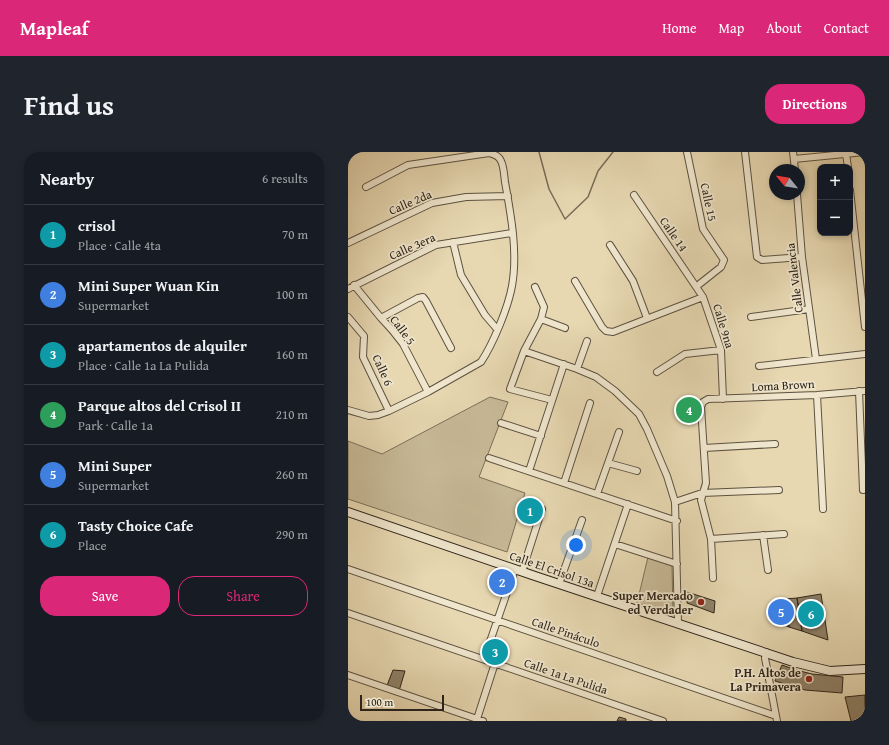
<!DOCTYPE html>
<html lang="en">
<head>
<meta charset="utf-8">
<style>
  body { margin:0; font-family:"Gentium Book Plus",serif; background:#20242c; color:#f1f3f6 }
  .controls { position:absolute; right:12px; top:12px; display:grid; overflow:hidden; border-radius:8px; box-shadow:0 2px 6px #0003 }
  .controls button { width:36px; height:36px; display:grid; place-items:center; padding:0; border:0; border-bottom:1px solid #363941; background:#171b24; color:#f1f3f6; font:20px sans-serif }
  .compass { position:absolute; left:421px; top:12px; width:36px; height:36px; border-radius:50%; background:#171b24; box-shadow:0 2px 6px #0003; rotate:300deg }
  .scale { position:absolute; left:12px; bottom:10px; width:84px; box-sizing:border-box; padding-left:4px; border:2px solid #2f251a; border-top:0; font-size:11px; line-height:14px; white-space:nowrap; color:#2f251a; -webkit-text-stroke:3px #efe6cd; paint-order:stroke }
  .you { position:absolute; left:228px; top:393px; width:14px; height:14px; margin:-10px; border:3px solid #fff; border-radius:50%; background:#1a73e8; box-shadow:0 0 0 6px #1a73e833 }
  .badge { display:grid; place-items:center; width:26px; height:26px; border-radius:50%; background:#db2777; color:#fff; font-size:13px; font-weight:700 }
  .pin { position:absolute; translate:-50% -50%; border:2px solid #fff; box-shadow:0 1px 4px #0006 }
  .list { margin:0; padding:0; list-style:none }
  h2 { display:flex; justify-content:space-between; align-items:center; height:52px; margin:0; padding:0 16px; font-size:17px }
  h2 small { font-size:13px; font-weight:400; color:#9ea1a6 }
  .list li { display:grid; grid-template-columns:26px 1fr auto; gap:12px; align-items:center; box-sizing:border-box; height:60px; padding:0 16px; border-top:1px solid #363941 }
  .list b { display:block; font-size:15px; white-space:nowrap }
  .list p { margin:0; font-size:13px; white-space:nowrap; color:#9ea1a6 }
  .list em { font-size:13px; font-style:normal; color:#9ea1a6 }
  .actions { display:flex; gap:8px; padding:12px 16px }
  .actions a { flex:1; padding:9px 0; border:1px solid #db2777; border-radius:16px; text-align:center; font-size:14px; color:#db2777 }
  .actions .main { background:#db2777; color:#fff }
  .map { position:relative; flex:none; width:517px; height:569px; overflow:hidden; border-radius:16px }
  header { display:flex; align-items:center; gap:24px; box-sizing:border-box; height:56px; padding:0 20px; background:#db2777; color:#fff }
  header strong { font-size:19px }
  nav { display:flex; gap:22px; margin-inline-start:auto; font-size:14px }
  .intro { display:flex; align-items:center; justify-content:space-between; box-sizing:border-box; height:96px; padding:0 24px }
  h1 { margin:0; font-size:28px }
  .button { padding:10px 18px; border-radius:16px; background:#db2777; color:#fff; font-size:14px; font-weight:700 }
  main { display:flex; gap:24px; padding:0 24px }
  aside { flex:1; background:#171b24; border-radius:16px; box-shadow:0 2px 6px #0003 }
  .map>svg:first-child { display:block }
  .green { fill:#c8ba98; stroke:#7c7059 }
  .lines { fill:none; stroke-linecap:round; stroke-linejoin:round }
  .stream { stroke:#786c56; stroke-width:1.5 }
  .building { fill:#8f8269; stroke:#2f251a }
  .street-casing { stroke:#5d5240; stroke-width:8 }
  .secondary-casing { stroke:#2f251a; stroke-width:10 }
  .street { stroke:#efe6cd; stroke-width:6 }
  .secondary { stroke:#efe6cd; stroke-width:8 }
  .poi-dot { fill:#8f2418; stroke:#efe6cd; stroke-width:1.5 }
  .labels { text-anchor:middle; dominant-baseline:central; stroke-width:3.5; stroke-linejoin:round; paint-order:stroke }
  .street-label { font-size:12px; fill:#2f251a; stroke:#efe6cd }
  .poi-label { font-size:12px; font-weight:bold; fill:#2f251a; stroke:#efe6cd; text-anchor:end }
</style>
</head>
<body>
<header>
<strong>Mapleaf</strong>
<nav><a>Home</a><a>Map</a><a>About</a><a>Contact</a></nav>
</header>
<div class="intro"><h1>Find us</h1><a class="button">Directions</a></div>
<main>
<aside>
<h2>Nearby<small>6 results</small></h2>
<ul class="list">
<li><span class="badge" style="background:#0f9aa8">1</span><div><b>crisol</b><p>Place · Calle 4ta</p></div><em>70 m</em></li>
<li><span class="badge" style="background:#3f7fe0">2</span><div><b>Mini Super Wuan Kin</b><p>Supermarket</p></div><em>100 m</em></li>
<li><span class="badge" style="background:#0f9aa8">3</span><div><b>apartamentos de alquiler</b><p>Place · Calle 1a La Pulida</p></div><em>160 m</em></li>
<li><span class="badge" style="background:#2e9e5b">4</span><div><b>Parque altos del Crisol II</b><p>Park · Calle 1a</p></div><em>210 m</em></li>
<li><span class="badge" style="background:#3f7fe0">5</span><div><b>Mini Super</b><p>Supermarket</p></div><em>260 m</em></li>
<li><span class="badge" style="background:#0f9aa8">6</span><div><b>Tasty Choice Cafe</b><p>Place</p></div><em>290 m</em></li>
</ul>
<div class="actions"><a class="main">Save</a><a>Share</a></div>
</aside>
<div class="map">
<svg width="517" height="569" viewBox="0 0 517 569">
  <rect width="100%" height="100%" fill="#e7d8b2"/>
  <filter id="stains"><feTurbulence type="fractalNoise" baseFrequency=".005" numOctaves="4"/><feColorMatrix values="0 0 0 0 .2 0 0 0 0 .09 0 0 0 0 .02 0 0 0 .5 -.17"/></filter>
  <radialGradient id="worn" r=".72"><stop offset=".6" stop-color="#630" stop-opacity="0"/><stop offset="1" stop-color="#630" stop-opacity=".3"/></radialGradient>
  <!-- green -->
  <path class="green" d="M 142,245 L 160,250 L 131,325 L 177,341 L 159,400 L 0,347 L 0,289 L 34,302 Z
    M 348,247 L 348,264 L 334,266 L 333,253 Z
    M 300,405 L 324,414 L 325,463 L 289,451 Z"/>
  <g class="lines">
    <!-- stream -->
    <path class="stream" d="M 191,0 L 201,37 L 217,67 L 240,45 L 250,19 L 265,0"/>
  </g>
  <!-- building -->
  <path class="building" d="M 152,421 L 161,423 L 157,438 L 148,436 Z
    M 339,440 L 367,449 L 366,461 L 339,451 Z
    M 473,442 L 480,488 L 454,479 L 449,446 Z
    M 449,446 L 454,479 L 441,475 L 437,447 Z
    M 437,447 L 441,475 L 429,470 L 425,449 Z
    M 145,492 L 153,494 L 148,507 L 141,505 Z
    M 434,513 L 448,518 L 464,522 L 495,525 L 494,541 L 457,538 L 427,529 Z
    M 45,518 L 57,519 L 51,539 L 38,536 Z
    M 517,543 L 517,569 L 503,569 L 497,545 Z
    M 271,565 L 278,567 L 278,569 L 269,569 Z"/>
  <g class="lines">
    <defs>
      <path id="street" d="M 339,0 L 355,77 L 376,108 L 373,115 L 349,134
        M 397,0 L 409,105 L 414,108 L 454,105
        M 445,0 L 447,18
        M 498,2 L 500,15
        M 446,7 L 517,0
        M 502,38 L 517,175
        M 449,42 L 454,105 L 468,207
        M 286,43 L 355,145 L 373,198 L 375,247
        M 105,90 L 113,123 L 137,163 L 149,177
        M 0,91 L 84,51 L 118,45 L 160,44
        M 262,93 L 285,129 L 299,166
        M 227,129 L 254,175 L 258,179 L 265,180 L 355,145
        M 6,133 L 33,166 L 44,178 L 55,192 L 80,240
        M 187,135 L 196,155 L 193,167 L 176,199 L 162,237 L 204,248
        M 0,137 L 88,93 L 164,81
        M 0,165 L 16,184 L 15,205 L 41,259
        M 403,165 L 461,157
        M 33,166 L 70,146 L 75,145 L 78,149 L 103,196
        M 193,167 L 217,176
        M 176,199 L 229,217 L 248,225 L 267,239 L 291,262 L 299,277 L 319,324 L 327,350 L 330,471
        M 411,214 L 517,202
        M 229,217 L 239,189
        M 309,220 L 337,202 L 373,198
        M 511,239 L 515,338
        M 469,243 L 475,357
        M 0,258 L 21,264 L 30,263 L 41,259 L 80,240 L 133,210 C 145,192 160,156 164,134 C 170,101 163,63 157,30 C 156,23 156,15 153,9 C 151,4 146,2 141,1 L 60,13 L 18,35
        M 153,271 L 193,284
        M 356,296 L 427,292
        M 141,306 L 329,369
        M 260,311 L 289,319
        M 181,319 L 216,212
        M 216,331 L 242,251
        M 249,342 L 271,280
        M 327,350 L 354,341 L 431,338
        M 415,383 L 420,418
        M 363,387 L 436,382
        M 267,392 L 329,412
        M 0,417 L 428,564
        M 174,420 L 194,357
        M 365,426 L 363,387 L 353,348 L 358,331 L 353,255 L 355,250 L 360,247 L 469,243 L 517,239
        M 211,432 L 234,368
        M 249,444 L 280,352
        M 0,461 L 315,569
        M 418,500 L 417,506 L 429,569
        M 136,507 L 167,417
        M 0,523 L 135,569
        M 129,567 L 147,511"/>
      <path id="secondary" d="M 0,360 L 184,423 L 445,510 L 482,519 L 517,517"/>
    </defs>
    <!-- street casing -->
    <use href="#street" class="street-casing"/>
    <!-- secondary casing -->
    <use href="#secondary" class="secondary-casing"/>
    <!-- street -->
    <use href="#street" class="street"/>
    <!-- secondary -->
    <use href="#secondary" class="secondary"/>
  </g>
  <!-- markers -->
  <g class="poi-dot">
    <circle cx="353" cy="450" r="4"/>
    <circle cx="461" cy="527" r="4"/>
  </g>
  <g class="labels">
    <!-- street labels -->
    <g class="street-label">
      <text transform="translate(62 50) rotate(-23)">Calle 2da</text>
      <text transform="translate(361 50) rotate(78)">Calle 15</text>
      <text transform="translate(326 82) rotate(55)">Calle 14</text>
      <text transform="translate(64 94) rotate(-24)">Calle 3era</text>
      <text transform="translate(446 126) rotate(-97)">Calle Valencia</text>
      <text transform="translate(376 174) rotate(73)">Calle 9na</text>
      <text transform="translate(55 178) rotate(53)">Calle 5</text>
      <text transform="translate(35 218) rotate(66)">Calle 6</text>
      <text transform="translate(435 233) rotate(-3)">Loma Brown</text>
      <text transform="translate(204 417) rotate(19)">Calle El Crisol 13a</text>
      <text transform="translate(218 480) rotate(19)">Calle Pináculo</text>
      <text transform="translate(218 524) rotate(19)">Calle 1a La Pulida</text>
    </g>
    <!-- poi labels -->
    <g class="poi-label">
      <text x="345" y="443">Super Mercado<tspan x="345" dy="14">ed Verdader</tspan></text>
      <text x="453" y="520">P.H. Altos de<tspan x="453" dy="14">La Primavera</tspan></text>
    </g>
  </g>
  <rect width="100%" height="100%" filter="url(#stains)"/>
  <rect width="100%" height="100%" fill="url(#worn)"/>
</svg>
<div class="controls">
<button>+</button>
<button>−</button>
</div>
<svg class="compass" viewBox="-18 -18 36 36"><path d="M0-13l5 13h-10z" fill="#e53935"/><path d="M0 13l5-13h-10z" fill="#9ea1a6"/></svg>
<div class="scale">100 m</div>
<div class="you"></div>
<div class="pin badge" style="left:182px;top:359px;background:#0f9aa8">1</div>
<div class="pin badge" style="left:154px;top:430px;background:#3f7fe0">2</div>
<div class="pin badge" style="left:147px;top:500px;background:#0f9aa8">3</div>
<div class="pin badge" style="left:341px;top:258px;background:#2e9e5b">4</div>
<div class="pin badge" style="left:433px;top:460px;background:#3f7fe0">5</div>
<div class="pin badge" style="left:463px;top:462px;background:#0f9aa8">6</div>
</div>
</main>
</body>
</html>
